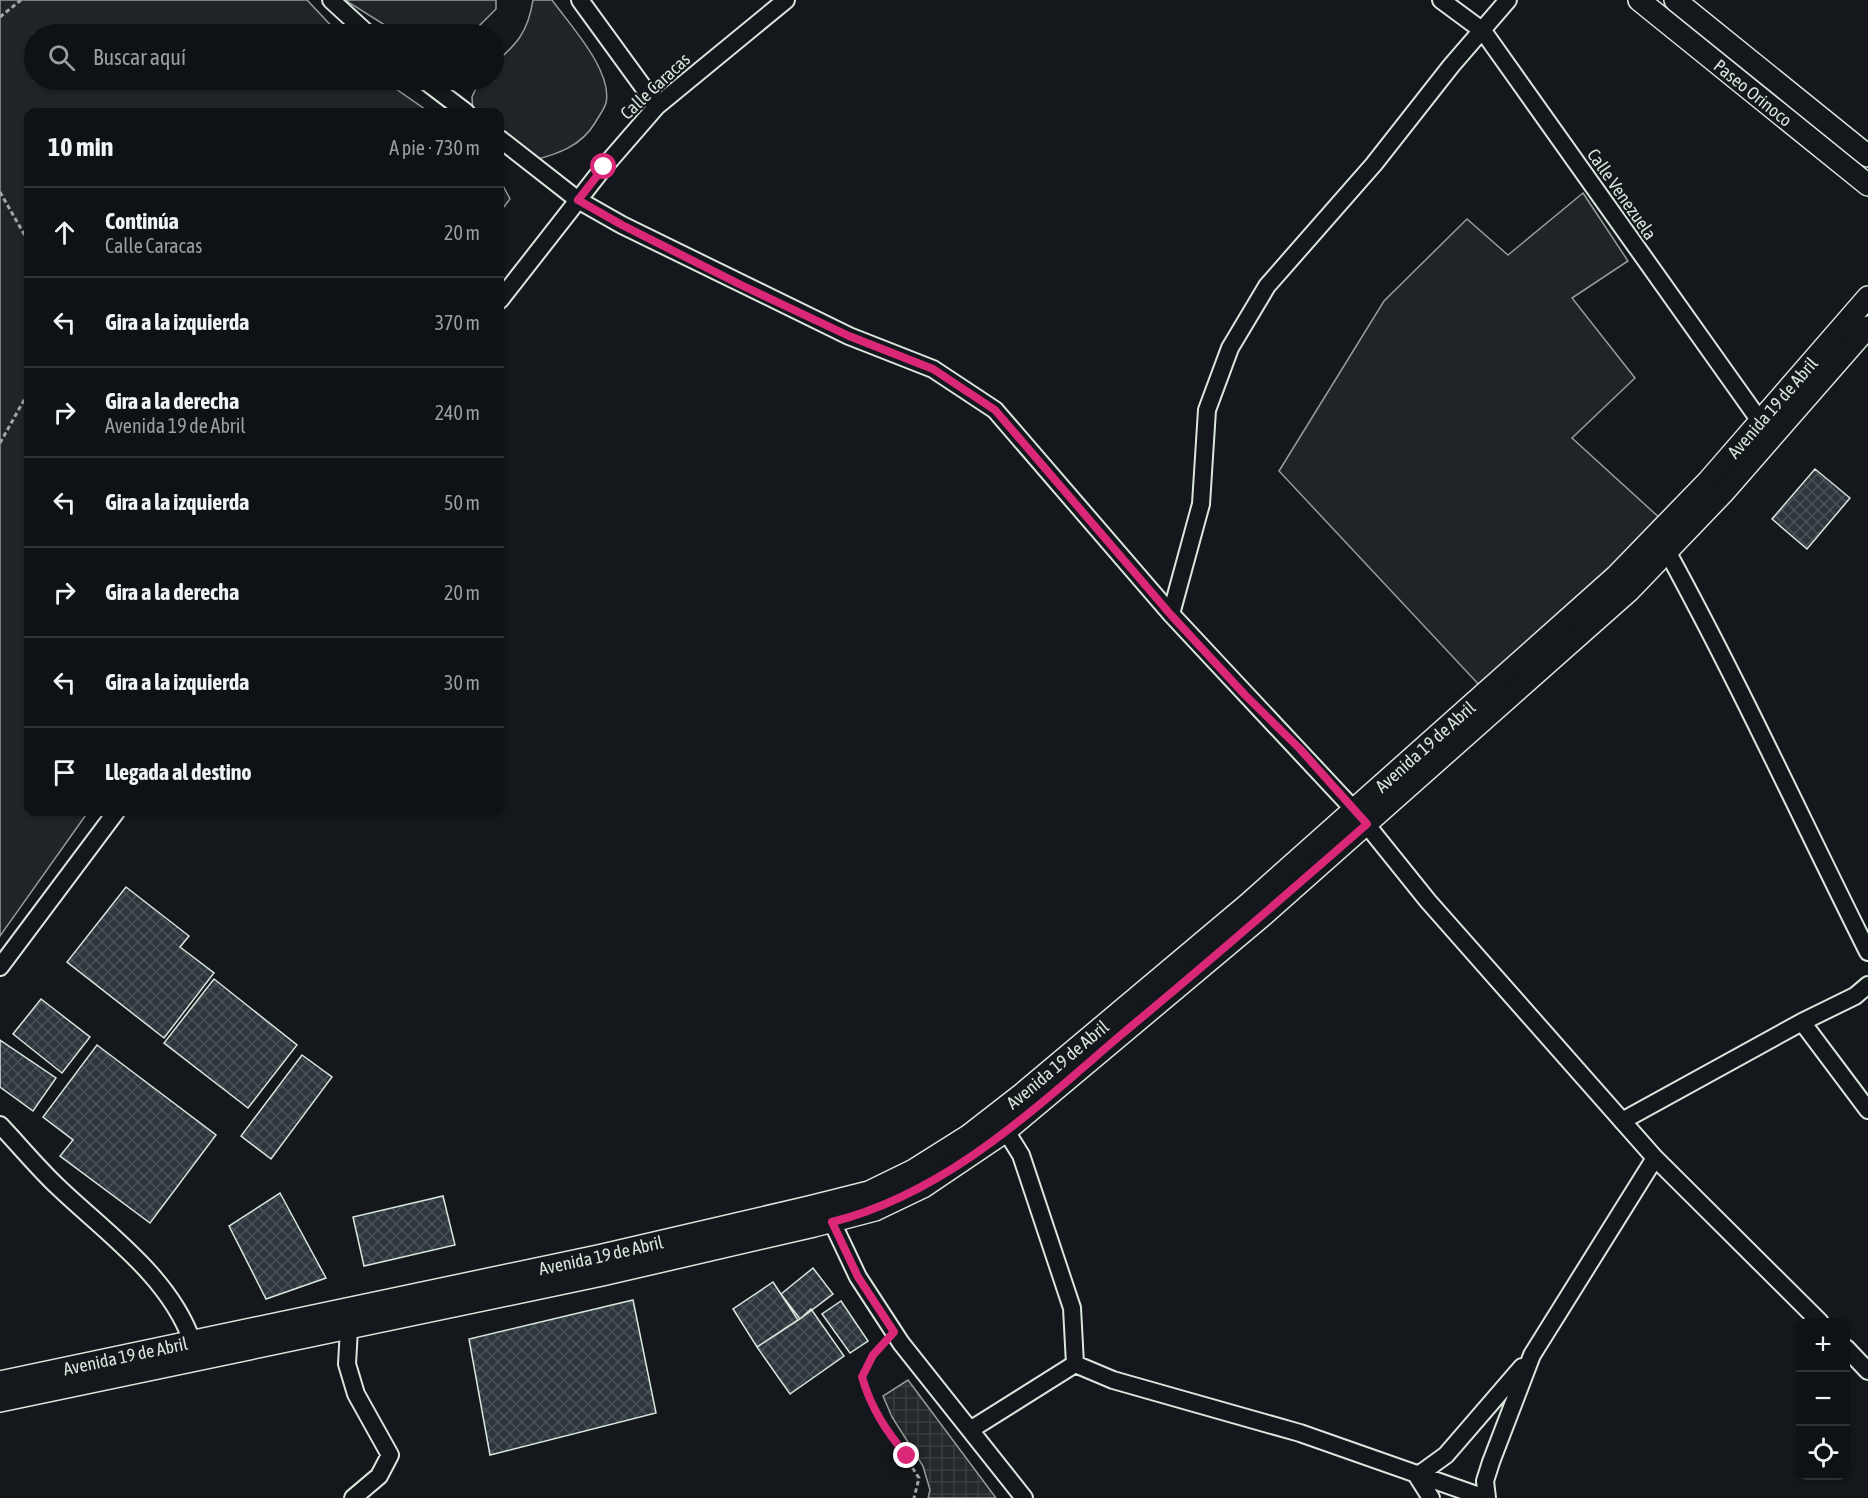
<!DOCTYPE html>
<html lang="es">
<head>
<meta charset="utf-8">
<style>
  body { margin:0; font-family:"Asap Condensed",sans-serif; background:#181b1e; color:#f1f3f6 }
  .controls { position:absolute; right:18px; bottom:18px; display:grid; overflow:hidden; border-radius:12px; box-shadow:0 2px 4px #0004 }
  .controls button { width:54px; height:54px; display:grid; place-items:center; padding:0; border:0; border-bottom:2px solid #2f3234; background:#0f1215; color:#f1f3f6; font:30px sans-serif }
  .stop { position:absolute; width:18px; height:18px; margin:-14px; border:4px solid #db2777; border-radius:50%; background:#fff }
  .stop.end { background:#db2777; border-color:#fff; box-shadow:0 2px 6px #0008 }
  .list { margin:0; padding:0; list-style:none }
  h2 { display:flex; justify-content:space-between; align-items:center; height:78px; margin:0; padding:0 24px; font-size:26px }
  h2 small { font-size:20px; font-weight:400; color:#9b9ea0 }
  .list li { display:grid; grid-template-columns:39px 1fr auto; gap:18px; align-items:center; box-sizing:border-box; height:90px; padding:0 24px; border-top:2px solid #2f3234 }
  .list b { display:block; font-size:22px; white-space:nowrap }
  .list p { margin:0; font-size:20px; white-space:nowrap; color:#9b9ea0 }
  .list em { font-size:20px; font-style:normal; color:#9b9ea0 }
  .icon { flex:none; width:33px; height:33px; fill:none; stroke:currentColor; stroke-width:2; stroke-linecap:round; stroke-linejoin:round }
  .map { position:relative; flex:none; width:1868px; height:1498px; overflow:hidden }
  .search { position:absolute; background:#0f1215; box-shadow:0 2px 4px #0004; left:24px; top:24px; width:480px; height:66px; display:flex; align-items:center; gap:15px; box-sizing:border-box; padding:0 21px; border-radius:33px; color:#9b9ea0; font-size:22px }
  .panel { position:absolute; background:#0f1215; box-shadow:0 2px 4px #0004; left:24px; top:108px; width:480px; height:708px; border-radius:12px }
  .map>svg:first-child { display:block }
  .green { fill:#202428; stroke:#939e99; stroke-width:1.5 }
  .plaza { fill:url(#plaza-grid); stroke:#939e99; stroke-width:1.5 }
  .building { fill:url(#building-cross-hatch); stroke:#d8e6dc; stroke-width:1.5 }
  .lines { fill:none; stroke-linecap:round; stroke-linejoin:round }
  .minor-casing { stroke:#d8e6dc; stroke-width:20 }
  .tertiary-casing { stroke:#d8e6dc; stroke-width:24 }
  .path { stroke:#9da8a2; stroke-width:3; stroke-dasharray:4.5 3; stroke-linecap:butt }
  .minor { stroke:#14181c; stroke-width:16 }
  .tertiary { stroke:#14181c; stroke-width:21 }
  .route { stroke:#db2777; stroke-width:8 }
  .labels { text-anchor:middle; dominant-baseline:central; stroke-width:4.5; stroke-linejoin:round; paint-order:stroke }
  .street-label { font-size:18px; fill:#d8e6dc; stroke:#14181c }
</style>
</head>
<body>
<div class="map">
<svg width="1868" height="1498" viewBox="0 0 1868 1498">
  <defs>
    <pattern id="plaza-grid" width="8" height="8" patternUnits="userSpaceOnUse" patternTransform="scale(1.5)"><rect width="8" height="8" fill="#24282b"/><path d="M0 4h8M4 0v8" fill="none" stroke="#393d3f"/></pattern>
    <pattern id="building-cross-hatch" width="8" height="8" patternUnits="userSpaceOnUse" patternTransform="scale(1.5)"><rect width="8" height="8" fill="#2c363c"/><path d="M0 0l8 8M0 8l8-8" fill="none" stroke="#4a5358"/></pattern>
  </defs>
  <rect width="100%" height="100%" fill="#14181c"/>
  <!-- green -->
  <path class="green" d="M 0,0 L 307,0 L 339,34 L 34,34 L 34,80 L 383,80 L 429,112 L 28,112 L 28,812 L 88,812 L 0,936 Z
    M 345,0 L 496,0 L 496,9 L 471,34 L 399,34 Z
    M 533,0 L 552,0 C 570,25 613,71 606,103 C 604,110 598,117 595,123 C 581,146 558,154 534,160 L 500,136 L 500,112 L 473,112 L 472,97 L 480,80 L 494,80 L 494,64 C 517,44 528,32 533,0 Z
    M 500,180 L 510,199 L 500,212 Z
    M 1583,193 L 1628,261 L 1572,298 L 1635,378 L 1572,438 L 1663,521 L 1482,688 L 1279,471 L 1384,301 L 1467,219 L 1508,255 Z"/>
  <!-- plaza -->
  <path class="plaza" d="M 908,1380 L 996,1498 L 928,1498 L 930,1490 L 923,1466 L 892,1417 L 883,1396 Z"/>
  <!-- building -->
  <path class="building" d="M 1815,469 L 1850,498 L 1807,549 L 1772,519 Z
    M 126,887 L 189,936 L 180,947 L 214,973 L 164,1038 L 67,962 Z
    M 214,979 L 297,1045 L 248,1108 L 164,1043 Z
    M 41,999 L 90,1037 L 62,1073 L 13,1034 Z
    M 0,1040 L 56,1078 L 33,1111 L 0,1087 Z
    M 97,1045 L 216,1135 L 150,1223 L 60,1156 L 73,1140 L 43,1117 Z
    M 302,1055 L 332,1077 L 271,1159 L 241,1136 Z
    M 280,1193 L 326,1278 L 266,1299 L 229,1226 Z
    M 443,1196 L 455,1245 L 364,1266 L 353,1217 Z
    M 813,1268 L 833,1294 L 800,1319 L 781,1294 Z
    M 773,1282 L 798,1320 L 757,1347 L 733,1309 Z
    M 633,1300 L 656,1413 L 490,1455 L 469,1339 Z
    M 841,1301 L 868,1341 L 850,1353 L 822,1314 Z
    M 811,1309 L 844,1356 L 790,1394 L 757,1347 L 800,1319 Z"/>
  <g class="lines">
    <defs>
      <path id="minor" d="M 331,0 L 368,34
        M 580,0 L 657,106
        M 1441,0 L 1483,31 L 1760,421
        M 424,80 L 466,112
        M 500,139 L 578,200 L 622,225 L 849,336 L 933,369 L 995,410 L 1171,614 L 1358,814 L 1428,901 L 1655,1158 L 1820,1322
        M 500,300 L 604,167 L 657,106 L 786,0
        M 1668,553 C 1739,683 1801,818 1868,952
        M 1171,614 L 1201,504 L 1207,410 L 1230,348 L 1267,286 L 1374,164 L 1451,66 L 1508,0
        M 0,967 L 116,812
        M 1802,1022 L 1868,1110
        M 1622,1121 L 1802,1022 L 1855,996 L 1868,985
        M 0,1125 C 19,1145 37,1167 57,1186 C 106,1233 169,1276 192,1341
        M 1006,1131 L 1021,1155 L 1072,1308 L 1075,1364
        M 832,1222 L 858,1277 L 901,1343 L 1024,1498
        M 349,1329 L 347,1364 L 356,1394 L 390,1455 L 379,1476 L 353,1498
        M 1846,1348 L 1868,1371
        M 1075,1364 L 1113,1380 L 1300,1433 L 1485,1498
        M 970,1430 L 1075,1364
        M 1431,1498 L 1417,1476 L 1446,1455 L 1522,1367
        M 1487,1498 L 1485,1481 L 1491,1462 L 1532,1355 L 1655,1158"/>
      <g id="tertiary">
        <path id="s1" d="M 1639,0 L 1868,185"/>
        <path d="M 1675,0 L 1868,156"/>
        <path id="s2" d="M 0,1382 L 598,1256 L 809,1207 L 869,1192 L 914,1170 L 968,1136 L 1022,1094 L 1248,904 L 1616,576 L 1709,480 L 1868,297"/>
        <path d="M 0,1401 L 602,1275 L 814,1226 L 875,1210 L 923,1187 L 1006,1131 L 1260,918 L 1629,591 L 1723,493 L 1868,327"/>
      </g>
    </defs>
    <!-- minor casing -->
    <use href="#minor" class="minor-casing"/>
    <!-- tertiary casing -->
    <use href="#tertiary" class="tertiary-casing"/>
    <!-- path -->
    <path class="path" d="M 0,17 L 21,0
      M 0,192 L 28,241
      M 0,443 L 28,393
      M 882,1345 L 862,1377 L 870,1402 L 919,1478 L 914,1498"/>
    <!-- minor -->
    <use href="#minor" class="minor"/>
    <!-- tertiary -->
    <use href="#tertiary" class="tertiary"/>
  </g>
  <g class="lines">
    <!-- route -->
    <path class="route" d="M 604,167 L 578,200 L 622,225 L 739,284 L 849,336 L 933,369 L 995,410 L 1171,615 L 1245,695 L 1300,749 L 1367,824 C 1286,895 1205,965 1122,1034 C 1034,1109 947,1193 832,1222 L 858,1277 L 894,1332 L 873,1355 L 862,1377 C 871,1408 886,1431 907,1456"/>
  </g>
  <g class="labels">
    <!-- street labels -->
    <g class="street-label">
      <text transform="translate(655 86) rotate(-43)">Calle Caracas</text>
      <text stroke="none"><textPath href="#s1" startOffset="147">Paseo Orinoco</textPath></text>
      <text transform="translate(1622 194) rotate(55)">Calle Venezuela</text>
      <text stroke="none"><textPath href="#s2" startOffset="2090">Avenida 19 de Abril</textPath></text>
      <text stroke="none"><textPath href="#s2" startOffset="1604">Avenida 19 de Abril</textPath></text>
      <text stroke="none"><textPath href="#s2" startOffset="1118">Avenida 19 de Abril</textPath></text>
      <text stroke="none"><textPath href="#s2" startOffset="614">Avenida 19 de Abril</textPath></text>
      <text stroke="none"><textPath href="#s2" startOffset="128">Avenida 19 de Abril</textPath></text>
    </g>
  </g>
</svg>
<div class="controls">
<button>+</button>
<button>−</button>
<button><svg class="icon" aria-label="locate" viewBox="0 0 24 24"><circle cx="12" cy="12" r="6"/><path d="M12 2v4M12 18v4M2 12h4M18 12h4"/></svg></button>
</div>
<div class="stop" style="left:604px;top:167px"></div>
<div class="stop end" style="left:907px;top:1456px"></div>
<div class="search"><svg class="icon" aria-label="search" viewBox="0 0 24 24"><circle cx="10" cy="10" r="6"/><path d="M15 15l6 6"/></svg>Buscar aquí</div>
<section class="panel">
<h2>10 min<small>A pie · 730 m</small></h2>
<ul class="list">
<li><svg class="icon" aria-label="ahead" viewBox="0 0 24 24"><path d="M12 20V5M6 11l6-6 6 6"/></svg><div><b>Continúa</b><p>Calle Caracas</p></div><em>20 m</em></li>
<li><svg class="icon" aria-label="left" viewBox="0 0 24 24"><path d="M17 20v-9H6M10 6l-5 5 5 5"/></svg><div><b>Gira a la izquierda</b></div><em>370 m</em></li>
<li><svg class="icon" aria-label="right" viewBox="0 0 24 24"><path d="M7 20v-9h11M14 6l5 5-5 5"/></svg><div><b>Gira a la derecha</b><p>Avenida 19 de Abril</p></div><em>240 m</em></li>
<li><svg class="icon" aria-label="left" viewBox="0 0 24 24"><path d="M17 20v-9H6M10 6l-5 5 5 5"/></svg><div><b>Gira a la izquierda</b></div><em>50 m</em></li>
<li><svg class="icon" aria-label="right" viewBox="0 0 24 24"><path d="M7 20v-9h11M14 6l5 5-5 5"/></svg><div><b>Gira a la derecha</b></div><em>20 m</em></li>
<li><svg class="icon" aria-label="left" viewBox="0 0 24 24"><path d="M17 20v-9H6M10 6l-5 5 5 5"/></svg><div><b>Gira a la izquierda</b></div><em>30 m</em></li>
<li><svg class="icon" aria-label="arrive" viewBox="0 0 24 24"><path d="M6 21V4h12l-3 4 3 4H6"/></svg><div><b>Llegada al destino</b></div></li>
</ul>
</section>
</div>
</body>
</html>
